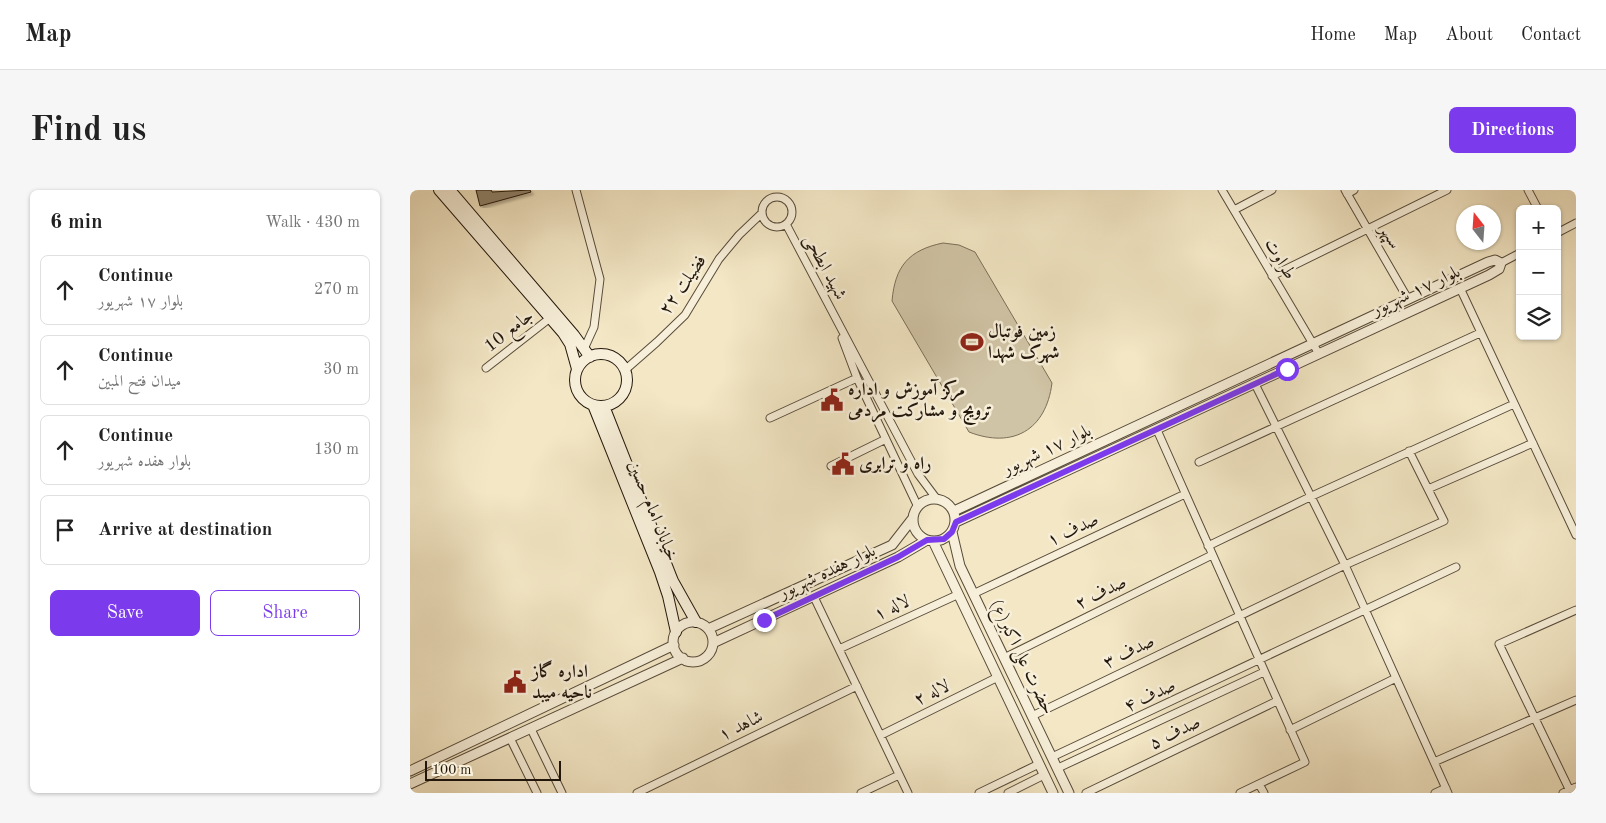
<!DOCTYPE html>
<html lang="en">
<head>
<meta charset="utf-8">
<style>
  body { margin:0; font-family:"Old Standard TT",Amiri,serif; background:#f6f6f6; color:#222 }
  .controls { position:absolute; right:15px; top:15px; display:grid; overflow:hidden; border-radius:8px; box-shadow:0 1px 4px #0004 }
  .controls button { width:45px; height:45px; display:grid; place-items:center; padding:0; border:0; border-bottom:1px solid #e0e0e0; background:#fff; color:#222; font:25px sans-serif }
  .compass { position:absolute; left:1046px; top:15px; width:45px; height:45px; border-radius:50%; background:#fff; box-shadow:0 1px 4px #0004; rotate:343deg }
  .scale { position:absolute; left:15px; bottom:12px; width:136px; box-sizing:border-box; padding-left:5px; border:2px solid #23170c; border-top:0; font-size:14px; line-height:18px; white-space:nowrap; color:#23170c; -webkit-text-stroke:4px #f7efd9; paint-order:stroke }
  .stop { position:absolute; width:15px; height:15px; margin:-11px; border:4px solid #7c3aed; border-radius:50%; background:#fff }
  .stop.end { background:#7c3aed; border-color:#fff; box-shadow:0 1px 5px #0008 }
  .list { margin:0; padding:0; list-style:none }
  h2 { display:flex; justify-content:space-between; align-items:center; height:65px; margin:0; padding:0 20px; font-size:21px }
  h2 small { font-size:16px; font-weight:400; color:#767676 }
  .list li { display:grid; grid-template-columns:32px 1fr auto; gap:15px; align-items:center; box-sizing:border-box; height:70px; margin:0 10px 10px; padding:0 10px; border:1px solid #e0e0e0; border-radius:8px }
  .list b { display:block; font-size:19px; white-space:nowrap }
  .list p { margin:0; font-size:16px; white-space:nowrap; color:#767676 }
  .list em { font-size:16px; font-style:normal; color:#767676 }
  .actions { display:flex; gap:10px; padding:15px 20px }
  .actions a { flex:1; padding:11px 0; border:1px solid #7c3aed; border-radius:8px; text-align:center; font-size:18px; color:#7c3aed }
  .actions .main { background:#7c3aed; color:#fff }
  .icon { flex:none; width:28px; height:28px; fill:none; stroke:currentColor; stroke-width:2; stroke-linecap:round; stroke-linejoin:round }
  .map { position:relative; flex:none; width:1166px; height:603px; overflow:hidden; border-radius:8px }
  header { display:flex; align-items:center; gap:30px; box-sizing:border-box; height:70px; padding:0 25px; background:#fff; border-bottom:1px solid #e0e0e0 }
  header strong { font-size:24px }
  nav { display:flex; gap:28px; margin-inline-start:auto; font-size:18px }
  .intro { display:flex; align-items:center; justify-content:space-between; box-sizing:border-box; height:120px; padding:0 30px }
  h1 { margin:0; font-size:35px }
  .button { padding:12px 22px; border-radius:8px; background:#7c3aed; color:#fff; font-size:18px; font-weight:700 }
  main { display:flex; gap:30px; padding:0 30px }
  aside { flex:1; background:#fff; border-radius:8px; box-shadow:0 1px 4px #0004 }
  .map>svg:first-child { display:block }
  .green { fill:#d0c4a6; stroke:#7a6e59 }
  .building { fill:#8f836c; stroke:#23170c; filter:url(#shadow) }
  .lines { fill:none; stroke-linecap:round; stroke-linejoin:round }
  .minor-casing { stroke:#574b3a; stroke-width:9 }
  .tertiary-casing { stroke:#574b3a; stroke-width:11 }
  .secondary-casing { stroke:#23170c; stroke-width:12 }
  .minor { stroke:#f7efd9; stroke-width:7 }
  .tertiary { stroke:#f7efd9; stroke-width:9 }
  .secondary { stroke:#f7efd9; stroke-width:10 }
  .route { stroke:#7c3aed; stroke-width:6 }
  .labels { text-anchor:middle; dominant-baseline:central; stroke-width:5; stroke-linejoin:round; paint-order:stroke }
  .street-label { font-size:18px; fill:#23170c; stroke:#f7efd9 }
  .poi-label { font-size:18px; font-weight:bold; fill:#23170c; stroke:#f7efd9; text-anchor:start }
</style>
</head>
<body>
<header>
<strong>Map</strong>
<nav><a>Home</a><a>Map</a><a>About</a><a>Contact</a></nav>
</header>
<div class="intro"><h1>Find us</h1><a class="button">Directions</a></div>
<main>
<aside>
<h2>6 min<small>Walk · 430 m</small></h2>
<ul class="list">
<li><svg class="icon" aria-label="ahead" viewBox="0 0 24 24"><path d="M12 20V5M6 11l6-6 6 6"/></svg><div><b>Continue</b><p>بلوار ۱۷ شهریور</p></div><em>270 m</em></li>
<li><svg class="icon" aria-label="ahead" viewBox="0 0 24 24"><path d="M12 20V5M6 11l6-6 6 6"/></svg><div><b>Continue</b><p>میدان فتح المبین</p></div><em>30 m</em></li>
<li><svg class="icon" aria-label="ahead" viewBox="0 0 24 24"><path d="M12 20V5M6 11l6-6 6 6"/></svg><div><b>Continue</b><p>بلوار هفده شهریور</p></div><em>130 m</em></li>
<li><svg class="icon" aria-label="arrive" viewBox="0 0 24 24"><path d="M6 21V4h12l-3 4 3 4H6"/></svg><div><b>Arrive at destination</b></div></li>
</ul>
<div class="actions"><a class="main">Save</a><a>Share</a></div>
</aside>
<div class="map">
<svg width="1166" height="603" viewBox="0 0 1166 603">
  <defs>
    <filter id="shadow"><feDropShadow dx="2.5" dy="2.5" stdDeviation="1" flood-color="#0004"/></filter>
  </defs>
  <rect width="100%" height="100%" fill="#f3e7c5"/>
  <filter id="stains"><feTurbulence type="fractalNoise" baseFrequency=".004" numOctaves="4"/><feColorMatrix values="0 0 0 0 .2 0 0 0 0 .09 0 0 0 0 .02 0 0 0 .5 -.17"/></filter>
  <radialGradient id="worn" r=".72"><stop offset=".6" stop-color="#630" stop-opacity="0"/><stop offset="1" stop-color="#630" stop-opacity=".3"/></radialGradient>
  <!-- green -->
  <path class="green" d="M 533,53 L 549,55 L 565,62 L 642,193 C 636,240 603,259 559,242 L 482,111 C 485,76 499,60 533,53 Z"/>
  <!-- building -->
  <path class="building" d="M 66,0 L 81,0 L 82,2 L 120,0 L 121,2 L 70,16 Z"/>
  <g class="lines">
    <defs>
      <path id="minor" d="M 166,0 L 190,89 L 184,137 L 174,159
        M 812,0 L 909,164
        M 935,0 L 998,109
        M 1118,0 L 1128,19
        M 937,4 L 944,0
        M352 22a15 15 0 1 1 30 0a15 15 0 1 1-30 0Z
        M 824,20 L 862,0
        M 376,34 L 508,284 L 526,308
        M 1147,43 L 1166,33
        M 1091,73 L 1110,63
        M 862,86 L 1037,0
        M 1050,98 L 1166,345
        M 432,148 L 447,188 L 508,317
        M 76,178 L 140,128
        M 215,180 L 247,152 L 275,125 L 309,69 L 329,45 L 352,23
        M 845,194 L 935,375 L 1038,603
        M 360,228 L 447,188
        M 747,240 L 895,572 L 830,603
        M 789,272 L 1070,143
        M 421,276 L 476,249
        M 1018,299 L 1123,253
        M 798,356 L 902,306 L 1104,214
        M 563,404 L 775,304
        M 404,407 L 498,603
        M 429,459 L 547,405
        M 594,468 L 802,365
        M 622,526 L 935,375 L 1034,331 L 999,261
        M 121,539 L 152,603
        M 880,540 L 986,488
        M 471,545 L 586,488
        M 100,548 L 127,603
        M 642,567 L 1046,377
        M 1024,572 L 1166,510
        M 648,578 L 854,482
        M 849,594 L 854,603
        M 227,603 L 447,496
        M 451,603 L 489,585
        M 569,603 L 629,574
        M 598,603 L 634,585
        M 676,603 L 867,511
        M 1025,603 L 1036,598
        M 1153,603 L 1166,597
        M 1161,603 L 1089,454 L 1166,420"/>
      <path id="tertiary" d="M503 330a21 21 0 1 1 42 0a21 21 0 1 1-42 0Z
        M 544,321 L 1078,72 L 1085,70 L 1091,73 L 1089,79 L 1079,85 L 546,332
        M 542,342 L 550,376 L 659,603
        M 523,351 L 643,603
        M263 452a20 20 0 1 1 40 0a20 20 0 1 1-40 0Z
        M 298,439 L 482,355 L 503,328
        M 303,453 L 488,367 L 517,350
        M 0,581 L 264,455
        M 0,594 L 273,468"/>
      <path id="secondary" d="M 29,0 L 153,143 L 160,154 L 167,179
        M 40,0 L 164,145 L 180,167
        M165 190a26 26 0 1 1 52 0a26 26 0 1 1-52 0Z
        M 183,215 L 250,382 L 258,406 L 266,442
        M 194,216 L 263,391 L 286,432"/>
    </defs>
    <!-- minor casing -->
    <use href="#minor" class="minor-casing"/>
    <!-- tertiary casing -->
    <use href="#tertiary" class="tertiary-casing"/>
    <!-- secondary casing -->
    <use href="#secondary" class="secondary-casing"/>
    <!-- minor -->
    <use href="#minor" class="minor"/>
    <!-- tertiary -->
    <use href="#tertiary" class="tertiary"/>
    <!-- secondary -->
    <use href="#secondary" class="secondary"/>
  </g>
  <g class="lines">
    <!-- route -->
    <path class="route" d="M 354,430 L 488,367 L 517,350 L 534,349 L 542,342 L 546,332 L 877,179"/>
  </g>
  <!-- icons -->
  <defs>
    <symbol id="stadium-bare" viewBox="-9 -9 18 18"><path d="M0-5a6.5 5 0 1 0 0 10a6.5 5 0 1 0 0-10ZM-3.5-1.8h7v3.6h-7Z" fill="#8f2418" stroke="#f7efd9" stroke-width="2.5" paint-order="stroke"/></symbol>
    <symbol id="civic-bare" viewBox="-9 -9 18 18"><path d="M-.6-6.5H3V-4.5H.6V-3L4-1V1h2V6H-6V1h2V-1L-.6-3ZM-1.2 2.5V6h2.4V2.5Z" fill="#8f2418" stroke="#f7efd9" stroke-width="2.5" paint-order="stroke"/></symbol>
  </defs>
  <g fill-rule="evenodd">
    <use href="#stadium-bare" x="546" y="136" width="32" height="32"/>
    <use href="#civic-bare" x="406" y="194" width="32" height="32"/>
    <use href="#civic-bare" x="417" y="258" width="32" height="32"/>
    <use href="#civic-bare" x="89" y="476" width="32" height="32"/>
  </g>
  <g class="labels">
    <!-- street labels -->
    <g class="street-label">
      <text transform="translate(980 47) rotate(60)">سپهر</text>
      <text transform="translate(870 69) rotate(59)">طراوت</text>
      <text transform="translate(415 77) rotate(62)">شهید ابطحی</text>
      <text transform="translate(273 95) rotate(-55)">فضیلت ۲۲</text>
      <text transform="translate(1006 101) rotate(-25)">بلوار ۱۷ شهریور</text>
      <text transform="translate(99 141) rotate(-38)">جامع 10</text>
      <text transform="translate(637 260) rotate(-25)">بلوار ۱۷ شهریور</text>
      <text transform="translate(243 321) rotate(68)">خیابان امام حسین</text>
      <text transform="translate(663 340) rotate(-25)">صدف ۱</text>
      <text transform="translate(417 382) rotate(-25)">بلوار هفده شهریور</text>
      <text transform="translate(691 403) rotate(-26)">صدف ۲</text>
      <text transform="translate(482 418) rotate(-25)">لاله ۱</text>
      <text transform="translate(719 462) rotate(-26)">صدف ۳</text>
      <text transform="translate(612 467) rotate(64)">حضرت علی اکبر(ع)</text>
      <text transform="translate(522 503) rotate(-26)">لاله ۲</text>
      <text transform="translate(740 506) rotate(-25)">صدف ۴</text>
      <text transform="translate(331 536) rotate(-26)">شاهد ۱</text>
      <text transform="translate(765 543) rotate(-26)">صدف ۵</text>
    </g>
    <!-- poi labels -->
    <g class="poi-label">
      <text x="578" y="142">زمین فوتبال<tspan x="578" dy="21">شهرک شهدا</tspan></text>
      <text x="438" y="200">مرکز آموزش و اداره<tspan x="438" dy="21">ترویج و مشارکت مردمی</tspan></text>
      <text x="449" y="274">راه و ترابری</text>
      <text x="122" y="482">اداره گاز<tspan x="122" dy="21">ناحیه میبد</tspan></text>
    </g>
  </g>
  <rect width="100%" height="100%" filter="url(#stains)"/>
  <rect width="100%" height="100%" fill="url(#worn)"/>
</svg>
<div class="controls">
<button>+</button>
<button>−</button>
<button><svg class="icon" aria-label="layers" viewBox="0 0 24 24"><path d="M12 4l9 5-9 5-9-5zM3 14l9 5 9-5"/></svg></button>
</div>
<svg class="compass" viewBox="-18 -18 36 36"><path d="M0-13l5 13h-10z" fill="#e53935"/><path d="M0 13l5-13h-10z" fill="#767676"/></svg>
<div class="scale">100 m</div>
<div class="stop" style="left:877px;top:179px"></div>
<div class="stop end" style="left:354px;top:430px"></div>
</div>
</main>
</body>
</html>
